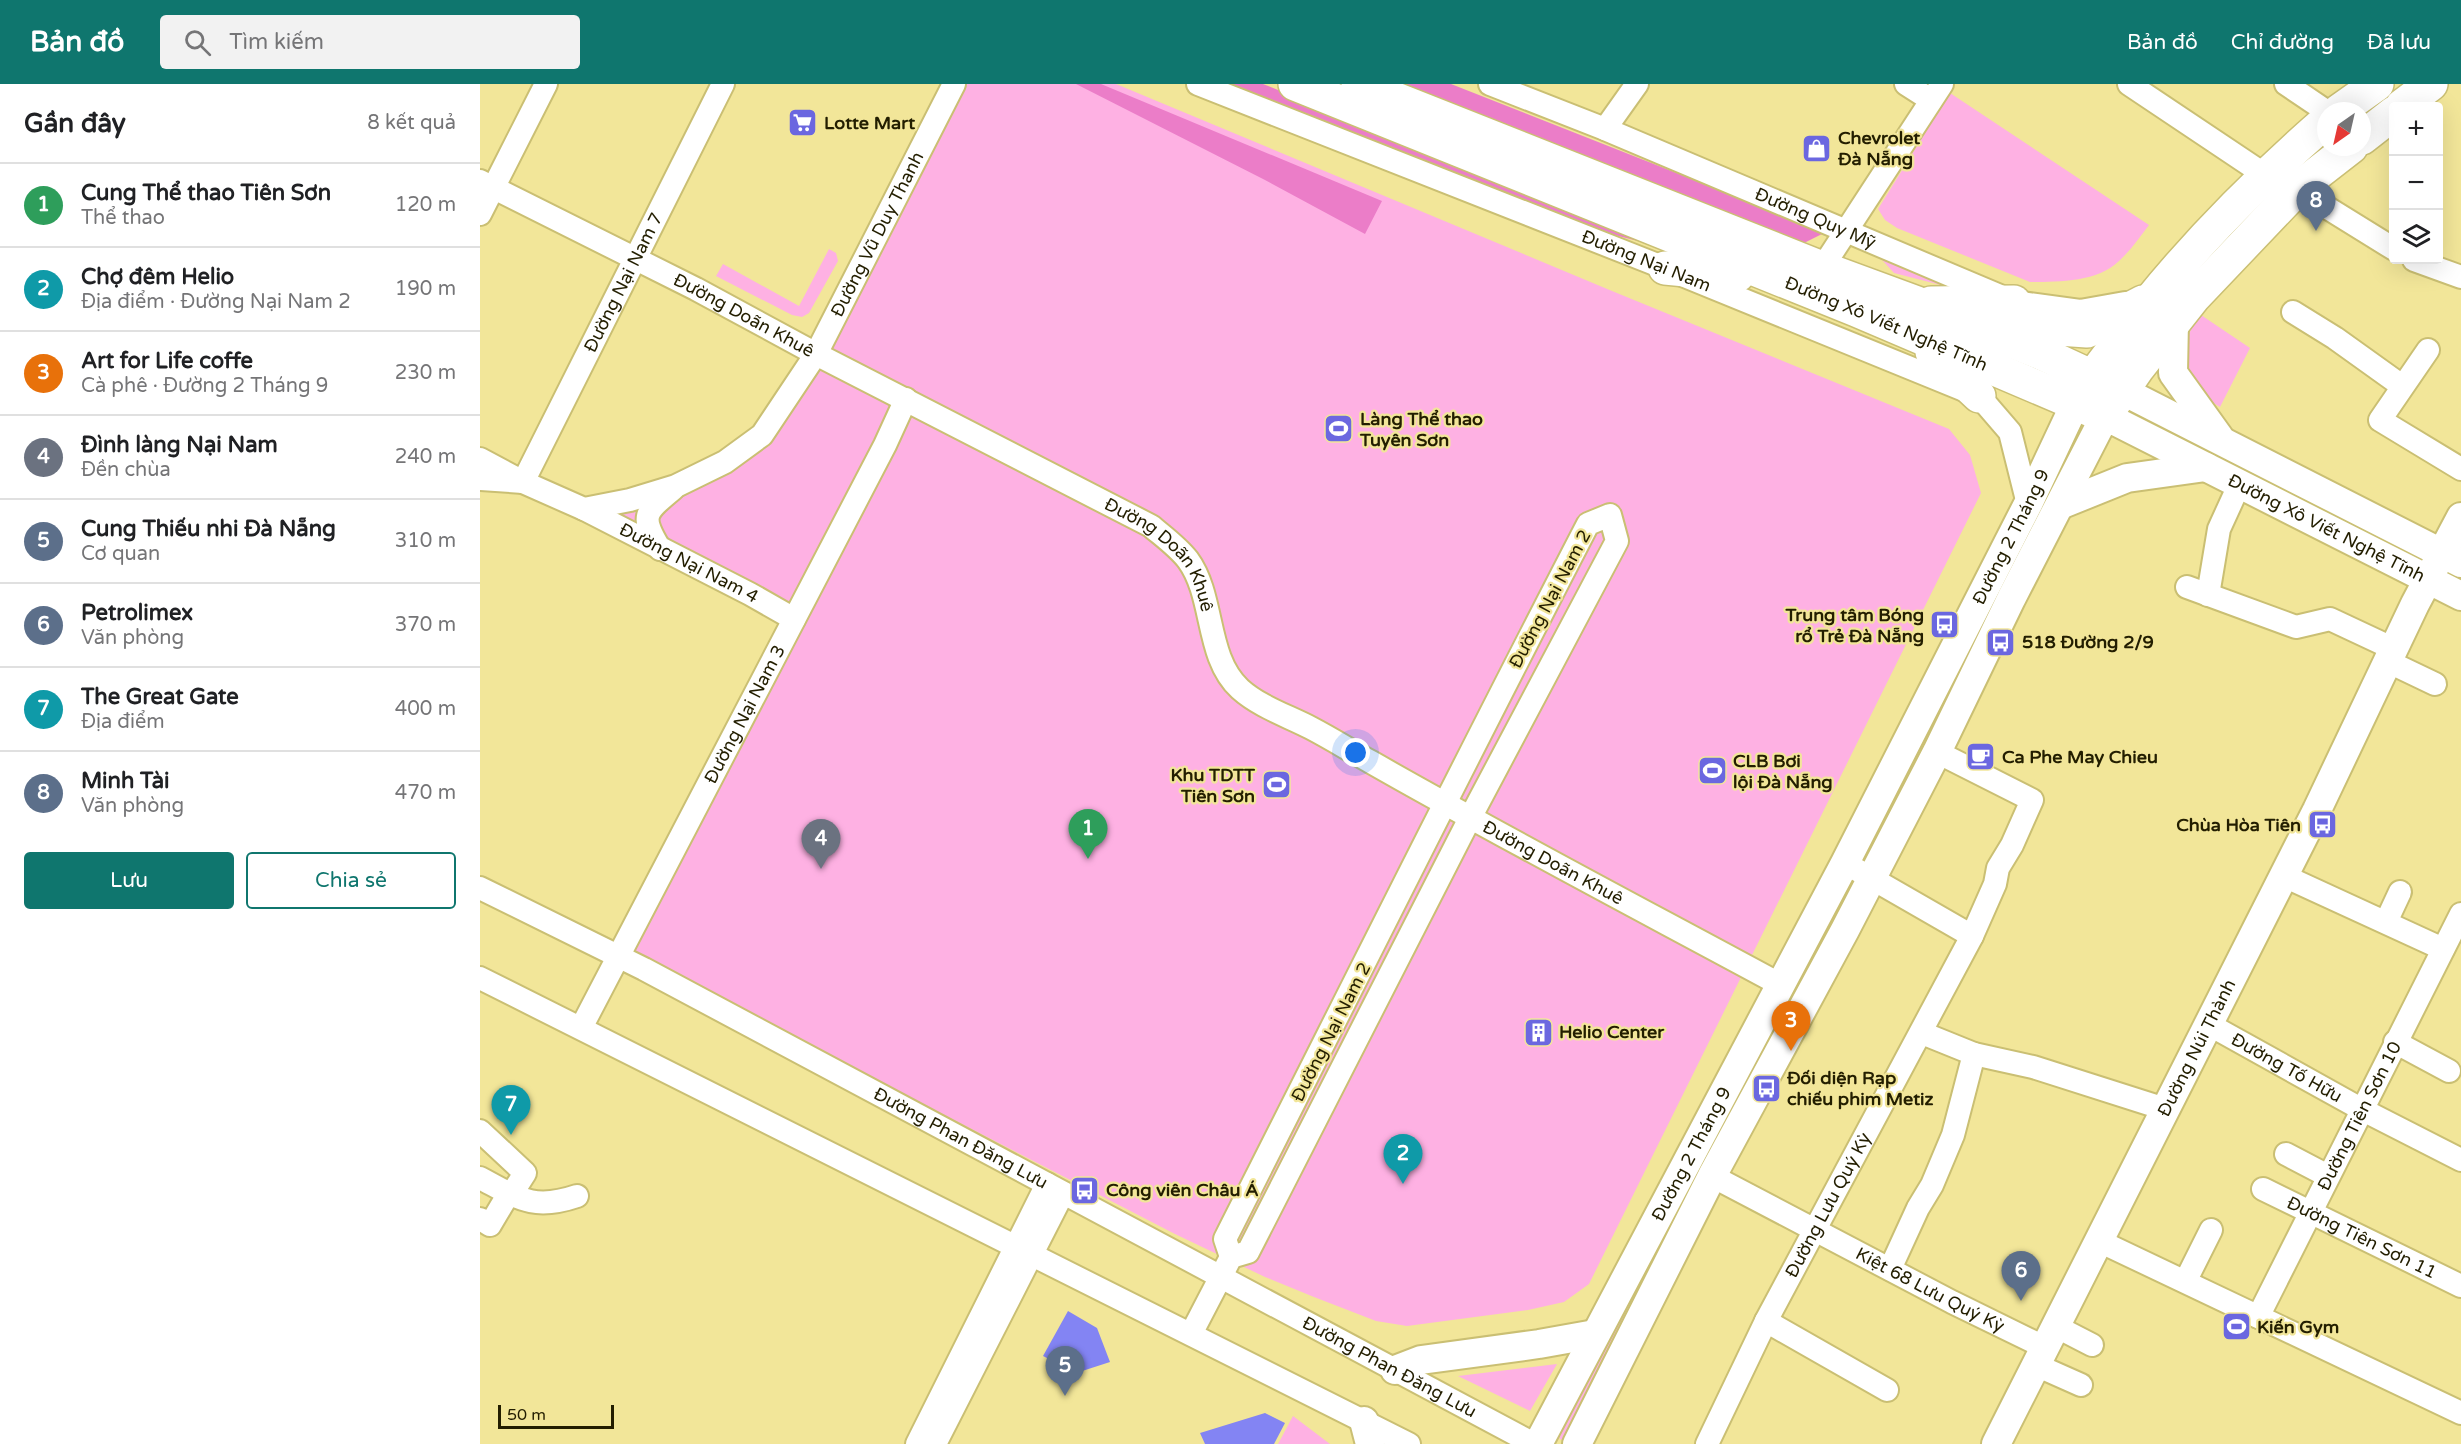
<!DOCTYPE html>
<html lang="vi">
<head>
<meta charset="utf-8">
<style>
  body { margin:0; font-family:"Varela Round",sans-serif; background:#f2f2f2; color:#202124 }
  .controls { position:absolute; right:18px; top:18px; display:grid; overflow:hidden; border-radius:6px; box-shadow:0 6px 24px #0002 }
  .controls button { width:54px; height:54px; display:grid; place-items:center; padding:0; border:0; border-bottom:2px solid #e0e0e0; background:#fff; color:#202124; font:30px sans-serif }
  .compass { position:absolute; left:1837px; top:18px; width:54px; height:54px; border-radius:50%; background:#fff; box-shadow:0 6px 24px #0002; rotate:214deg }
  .scale { position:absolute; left:18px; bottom:15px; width:116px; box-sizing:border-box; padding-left:6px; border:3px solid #231e00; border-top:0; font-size:16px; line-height:21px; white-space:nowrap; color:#231e00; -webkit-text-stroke:4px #f2e699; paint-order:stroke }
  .you { position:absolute; left:876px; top:669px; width:21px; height:21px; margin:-15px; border:4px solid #fff; border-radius:50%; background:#1a73e8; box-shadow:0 0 0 9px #1a73e833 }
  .badge { display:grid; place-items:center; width:39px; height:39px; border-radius:50%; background:#0f766e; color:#fff; font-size:20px; font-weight:700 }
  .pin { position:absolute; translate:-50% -50px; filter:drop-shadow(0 2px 3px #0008) }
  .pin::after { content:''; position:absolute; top:32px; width:21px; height:18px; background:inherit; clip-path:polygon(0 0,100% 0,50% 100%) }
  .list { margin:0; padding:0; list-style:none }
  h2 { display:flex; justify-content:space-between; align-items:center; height:78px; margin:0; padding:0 24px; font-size:26px }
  h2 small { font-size:20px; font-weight:400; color:#757577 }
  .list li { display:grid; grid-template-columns:39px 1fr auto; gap:18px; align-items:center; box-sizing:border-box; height:84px; padding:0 24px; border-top:2px solid #e0e0e0 }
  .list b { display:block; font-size:22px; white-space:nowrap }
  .list p { margin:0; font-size:20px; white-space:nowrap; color:#757577 }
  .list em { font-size:20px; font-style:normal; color:#757577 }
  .actions { display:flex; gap:12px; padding:18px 24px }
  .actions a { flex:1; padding:14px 0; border:2px solid #0f766e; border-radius:6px; text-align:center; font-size:21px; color:#0f766e }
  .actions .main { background:#0f766e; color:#fff }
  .icon { flex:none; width:33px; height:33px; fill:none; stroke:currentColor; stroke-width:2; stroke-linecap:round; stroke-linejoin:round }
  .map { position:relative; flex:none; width:1981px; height:1360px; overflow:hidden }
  header { display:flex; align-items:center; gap:36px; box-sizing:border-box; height:84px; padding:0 30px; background:#0f766e; color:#fff }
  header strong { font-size:28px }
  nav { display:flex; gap:33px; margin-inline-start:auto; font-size:21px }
  .search { width:420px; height:54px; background:#f2f2f2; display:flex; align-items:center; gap:15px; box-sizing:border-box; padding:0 21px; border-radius:6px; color:#757577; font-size:22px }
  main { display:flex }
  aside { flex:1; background:#fff }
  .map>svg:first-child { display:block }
  .green { fill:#feb1e3 }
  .forest { fill:#eb7dc8 }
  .water { fill:#8384f3 }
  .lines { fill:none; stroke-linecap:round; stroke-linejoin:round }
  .minor-casing { stroke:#cabf73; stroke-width:26 }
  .major-casing { stroke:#cabf73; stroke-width:32 }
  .highway-casing { stroke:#cabf73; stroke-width:36 }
  .minor { stroke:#fff; stroke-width:22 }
  .major { stroke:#fff; stroke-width:28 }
  .highway { stroke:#fff; stroke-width:33 }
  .labels { text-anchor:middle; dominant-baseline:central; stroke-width:4.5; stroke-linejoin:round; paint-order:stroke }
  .poi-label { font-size:18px; font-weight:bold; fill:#231e00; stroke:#f2e699; text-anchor:start }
  .street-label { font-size:18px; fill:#231e00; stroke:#f2e699 }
</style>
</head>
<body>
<header>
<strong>Bản đồ</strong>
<div class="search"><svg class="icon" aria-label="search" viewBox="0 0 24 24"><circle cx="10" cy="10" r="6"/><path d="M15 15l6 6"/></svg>Tìm kiếm</div>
<nav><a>Bản đồ</a><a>Chỉ đường</a><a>Đã lưu</a></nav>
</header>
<main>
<aside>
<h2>Gần đây<small>8 kết quả</small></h2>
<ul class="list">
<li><span class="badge" style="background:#2e9e5b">1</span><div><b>Cung Thể thao Tiên Sơn</b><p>Thể thao</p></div><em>120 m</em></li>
<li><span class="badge" style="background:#0f9aa8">2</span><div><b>Chợ đêm Helio</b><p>Địa điểm · Đường Nại Nam 2</p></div><em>190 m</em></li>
<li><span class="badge" style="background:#e8710a">3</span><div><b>Art for Life coffe</b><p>Cà phê · Đường 2 Tháng 9</p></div><em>230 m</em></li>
<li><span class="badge" style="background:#6b7280">4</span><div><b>Đình làng Nại Nam</b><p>Đền chùa</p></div><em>240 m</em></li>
<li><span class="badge" style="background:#5c6f8a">5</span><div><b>Cung Thiếu nhi Đà Nẵng</b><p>Cơ quan</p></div><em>310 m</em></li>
<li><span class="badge" style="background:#5c6f8a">6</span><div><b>Petrolimex</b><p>Văn phòng</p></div><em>370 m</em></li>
<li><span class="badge" style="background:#0f9aa8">7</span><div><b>The Great Gate</b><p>Địa điểm</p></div><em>400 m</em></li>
<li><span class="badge" style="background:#5c6f8a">8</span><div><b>Minh Tài</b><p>Văn phòng</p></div><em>470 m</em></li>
</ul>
<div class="actions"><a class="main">Lưu</a><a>Chia sẻ</a></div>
</aside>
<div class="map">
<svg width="1981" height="1360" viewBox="0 0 1981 1360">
  <rect width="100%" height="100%" fill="#f2e699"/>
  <!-- green -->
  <path class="green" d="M 480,0 L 636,0 L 1132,207 L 1469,345 L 1490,371 L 1501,409 L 1109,1200 L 1084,1218 L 1048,1226 L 927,1242 L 896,1237 L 834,1213 L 785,1193 L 695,1150 L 149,868 L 322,534 L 123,426 L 287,355 Z
    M 1470,9 L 1669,141 C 1660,153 1650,167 1639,177 C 1618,198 1578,198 1550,198 L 1417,144 L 1405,136 L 1398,125 Z
    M 349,165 L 356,169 L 358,177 L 329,229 L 322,233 L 312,231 L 236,192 L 243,180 L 319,222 Z
    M 1394,167 L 1492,209 L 1414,189 Z
    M 1718,229 L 1770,264 L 1740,323 C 1733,318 1723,314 1716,308 C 1694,287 1707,252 1718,229 Z
    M 1323,883 L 1327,884 L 1082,1356 L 1079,1354 Z
    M 1077,1280 L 1050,1327 L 978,1292 Z
    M 813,1332 L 850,1360 L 798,1360 Z"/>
  <!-- forest -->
  <path class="forest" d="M 596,0 L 621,0 L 902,117 L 885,150 L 785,96 Z
    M 751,0 L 783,0 L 1209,170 L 1111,145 Z
    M 914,0 L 971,0 L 1346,148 L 1324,159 Z"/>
  <!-- water -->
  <path class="water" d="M 588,1227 L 617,1244 L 630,1278 L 596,1289 L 563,1272 Z
    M 785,1329 L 805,1339 L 794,1360 L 725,1360 L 720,1349 Z"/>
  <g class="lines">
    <defs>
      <g id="minor">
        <path id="s1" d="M 718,0 L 1185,184 L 1499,312 L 1530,348 L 1548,420"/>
        <path id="s2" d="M 1010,0 L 1125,45 L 1534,218 L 1600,227 L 1645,219"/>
        <path d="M 1426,0 L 1451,16"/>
        <path d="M 1649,0 L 1785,91"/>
        <path d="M 1806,0 L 1846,27"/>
        <path d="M 1125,45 L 1157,0"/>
        <path id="s3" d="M 0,97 L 216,205 L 336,270 L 671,442 C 684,453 698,463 708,476 C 735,513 725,573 760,605 C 780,623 808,632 831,644 C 852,655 871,667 891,678 C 1026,755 1164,827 1301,901"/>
        <path d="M 1817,105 L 1914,165"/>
        <path d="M 0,130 L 66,0"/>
        <path d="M 1934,176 L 1981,193"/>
        <path d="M 1342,184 L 1462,0"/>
        <path d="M 1813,228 L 1855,254 L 1922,302"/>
        <path d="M 1948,266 L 1900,336 L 1981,385"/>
        <path id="s4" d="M 0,375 L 43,398 L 243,0"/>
        <path id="s5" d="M 0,395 L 43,398 L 104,425 L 150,416 L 196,402 L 245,378 L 282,351 L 336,270 L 474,0"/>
        <path id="s6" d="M 104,425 L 270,510 L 314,535"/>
        <path d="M 180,465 C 160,432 164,429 193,405"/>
        <path d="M 1707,503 L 1816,543 L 1850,535 L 1914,565"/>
        <path d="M 1728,511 L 1739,445 L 1760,399"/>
        <path d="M 1909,578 L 1955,600"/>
        <path d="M 1365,779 L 1492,852"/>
        <path d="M 1802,791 L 1963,865"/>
        <path id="s7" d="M 0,804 L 164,885 L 1054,1360"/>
        <path d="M 1906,838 L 1920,808"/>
        <path d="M 0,894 L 929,1360"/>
        <path id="s8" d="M 1728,940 L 1881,1025 L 1981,1076"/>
        <path id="s9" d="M 101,944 L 405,361 L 426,315"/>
        <path d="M 1442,949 L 1494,970 L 1553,983 L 1685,1025"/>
        <path d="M 1915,958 L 1969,987"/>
        <path d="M 0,1047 L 45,1089 L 31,1111"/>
        <path d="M 1806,1070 L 1848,1092"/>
        <path id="s10" d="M 1232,1092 L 1472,1218 L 1566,1264"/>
        <path d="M 0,1094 C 38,1114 53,1127 97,1112"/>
        <path id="s11" d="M 1783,1105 L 1981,1202"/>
        <path d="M 0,1135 L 10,1141 L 29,1109"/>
        <path d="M 1619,1157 L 1981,1329"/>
        <path d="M 1410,1185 L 1438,1124 L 1452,1101 L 1473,1051 L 1494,970"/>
        <path d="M 1706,1196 L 1731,1146"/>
        <path id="s12" d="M 1778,1233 L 1981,830"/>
        <path d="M 1286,1237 L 1407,1306"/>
        <path d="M 1577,1243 L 1612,1261"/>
        <path d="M 711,1250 L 751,1173 L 768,1168 L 990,734 L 1137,457 L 1130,431 L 1108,440 C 985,677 866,916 745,1155 L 751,1173"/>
        <path d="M 1556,1281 L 1601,1301"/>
        <path d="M 437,1360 L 567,1100"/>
        <path d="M 455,1360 L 583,1109"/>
        <path id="s13" d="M 1227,1360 L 1286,1237 L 1492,852 L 1515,800 L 1518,784 L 1532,761 L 1552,716 L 1457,668"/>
      </g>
      <g id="major">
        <path d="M 1694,237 L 1693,289 L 1739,353"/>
        <path d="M 1641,306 L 1981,479"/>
        <path d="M 1580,421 L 1647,394 L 1726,383"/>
        <path d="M 915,1286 L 941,1276 L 1059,1260 L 1115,1250"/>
        <path d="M 884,1337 L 890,1360"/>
        <path id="s14" d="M 1058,1360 L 1365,779 L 1548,420 L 1596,318"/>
        <path id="s15" d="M 1097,1360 L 1232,1092 L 1365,846 L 1457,668 L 1531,515 L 1625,332 L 1981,512"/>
        <path id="s16" d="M 1516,1360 L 1837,726 L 1935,520 L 1981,433"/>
      </g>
      <g id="highway">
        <path id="s17" d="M 815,0 L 1376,226 L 1625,332 L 1658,284 L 1714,213 L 1817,105 L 1871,63"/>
        <path d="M 878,0 L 1342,184 L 1437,219 L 1561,269 L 1641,306"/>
        <path d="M 1922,22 L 1951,0"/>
        <path d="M 1859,27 L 1897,0"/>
        <path d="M 1882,54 L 1914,29"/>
        <path d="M 1185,184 L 1258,191"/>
        <path d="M 1451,219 L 1534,218"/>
        <path d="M 1518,241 L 1607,247 L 1663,218"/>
        <path d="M 1452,268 L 1499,312"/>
        <path d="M 1602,309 C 1612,292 1625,277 1636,261 C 1697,177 1768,105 1846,37"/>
      </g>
    </defs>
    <!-- minor casing -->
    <use href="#minor" class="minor-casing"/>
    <!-- major casing -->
    <use href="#major" class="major-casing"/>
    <!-- highway casing -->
    <use href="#highway" class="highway-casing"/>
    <!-- minor -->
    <use href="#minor" class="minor"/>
    <!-- major -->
    <use href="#major" class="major"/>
    <!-- highway -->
    <use href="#highway" class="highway"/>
  </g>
  <!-- icons -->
  <defs>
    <symbol id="supermarket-square" viewBox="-11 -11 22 22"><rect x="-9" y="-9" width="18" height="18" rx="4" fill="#6b67e0" stroke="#f2e699"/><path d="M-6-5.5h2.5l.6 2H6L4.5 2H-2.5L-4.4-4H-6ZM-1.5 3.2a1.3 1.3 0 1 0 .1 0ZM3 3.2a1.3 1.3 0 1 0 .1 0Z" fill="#fff"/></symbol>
    <symbol id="shop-square" viewBox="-11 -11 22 22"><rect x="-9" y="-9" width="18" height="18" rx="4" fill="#6b67e0" stroke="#f2e699"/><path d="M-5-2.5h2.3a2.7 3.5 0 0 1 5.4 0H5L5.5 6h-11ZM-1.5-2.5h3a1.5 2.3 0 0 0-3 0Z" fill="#fff"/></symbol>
    <symbol id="stadium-square" viewBox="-11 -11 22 22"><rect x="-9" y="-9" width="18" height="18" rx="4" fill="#6b67e0" stroke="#f2e699"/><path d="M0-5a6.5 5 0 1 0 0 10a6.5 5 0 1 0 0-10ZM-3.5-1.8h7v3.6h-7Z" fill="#fff"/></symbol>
    <symbol id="bus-square" viewBox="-11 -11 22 22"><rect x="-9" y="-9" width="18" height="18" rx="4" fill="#6b67e0" stroke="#f2e699"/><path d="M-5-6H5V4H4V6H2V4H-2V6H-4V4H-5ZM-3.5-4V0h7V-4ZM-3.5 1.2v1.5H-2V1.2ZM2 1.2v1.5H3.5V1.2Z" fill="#fff"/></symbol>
    <symbol id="cafe-square" viewBox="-11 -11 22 22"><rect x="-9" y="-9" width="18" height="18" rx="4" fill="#6b67e0" stroke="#f2e699"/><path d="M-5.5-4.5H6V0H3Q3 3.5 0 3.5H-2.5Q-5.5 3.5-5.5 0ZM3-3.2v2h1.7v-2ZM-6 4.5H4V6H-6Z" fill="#fff"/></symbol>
    <symbol id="building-square" viewBox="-11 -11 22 22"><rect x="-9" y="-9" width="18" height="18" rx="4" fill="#6b67e0" stroke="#f2e699"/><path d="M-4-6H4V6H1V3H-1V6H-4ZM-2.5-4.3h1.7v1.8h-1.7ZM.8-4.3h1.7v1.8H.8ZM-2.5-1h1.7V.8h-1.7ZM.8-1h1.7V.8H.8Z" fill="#fff"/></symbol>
  </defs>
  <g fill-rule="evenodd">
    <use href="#supermarket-square" x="306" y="22" width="33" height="33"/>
    <use href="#shop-square" x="1320" y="48" width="33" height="33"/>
    <use href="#stadium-square" x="842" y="328" width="33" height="33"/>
    <use href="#bus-square" x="1448" y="524" width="33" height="33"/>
    <use href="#bus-square" x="1504" y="542" width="33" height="33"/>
    <use href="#cafe-square" x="1484" y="656" width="33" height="33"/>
    <use href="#stadium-square" x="1216" y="670" width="33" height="33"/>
    <use href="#stadium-square" x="780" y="684" width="33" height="33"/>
    <use href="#bus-square" x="1826" y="724" width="33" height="33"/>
    <use href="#building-square" x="1042" y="932" width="33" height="33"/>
    <use href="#bus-square" x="1270" y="988" width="33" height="33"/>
    <use href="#bus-square" x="588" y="1090" width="33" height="33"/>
    <use href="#stadium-square" x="1740" y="1226" width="33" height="33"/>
  </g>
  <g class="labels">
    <!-- poi labels -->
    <g class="poi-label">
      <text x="344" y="39">Lotte Mart</text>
      <text x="1358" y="54">Chevrolet<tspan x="1358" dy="21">Đà Nẵng</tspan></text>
      <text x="880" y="335">Làng Thể thao<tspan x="880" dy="21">Tuyên Sơn</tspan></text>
      <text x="1444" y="531" text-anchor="end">Trung tâm Bóng<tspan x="1444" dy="21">rổ Trẻ Đà Nẵng</tspan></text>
      <text x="1542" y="558">518 Đường 2/9</text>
      <text x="1522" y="673">Ca Phe May Chieu</text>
      <text x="1253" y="677">CLB Bơi<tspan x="1253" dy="21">lội Đà Nẵng</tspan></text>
      <text x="775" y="691" text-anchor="end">Khu TDTT<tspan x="775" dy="21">Tiên Sơn</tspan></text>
      <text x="1821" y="741" text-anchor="end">Chùa Hòa Tiên</text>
      <text x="1079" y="948">Helio Center</text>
      <text x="1307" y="994">Đối diện Rạp<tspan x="1307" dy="21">chiếu phim Metiz</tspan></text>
      <text x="626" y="1106">Công viên Châu Á</text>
      <text x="1777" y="1243">Kiến Gym</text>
    </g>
    <!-- street labels -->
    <g class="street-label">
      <text stroke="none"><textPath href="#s2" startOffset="352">Đường Quy Mỹ</textPath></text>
      <text stroke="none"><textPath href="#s5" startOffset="537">Đường Vũ Duy Thanh</textPath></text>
      <text stroke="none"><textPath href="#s1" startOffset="482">Đường Nại Nam</textPath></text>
      <text stroke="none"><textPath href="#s4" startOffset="272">Đường Nại Nam 7</textPath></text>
      <text stroke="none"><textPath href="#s3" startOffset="296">Đường Doãn Khuê</textPath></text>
      <text stroke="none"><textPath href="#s17" startOffset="638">Đường Xô Viết Nghệ Tĩnh</textPath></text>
      <text stroke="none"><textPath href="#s15" startOffset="1404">Đường Xô Viết Nghệ Tĩnh</textPath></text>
      <text stroke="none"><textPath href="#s14" startOffset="1023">Đường 2 Tháng 9</textPath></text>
      <text stroke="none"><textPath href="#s3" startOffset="782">Đường Doãn Khuê</textPath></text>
      <text stroke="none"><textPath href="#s6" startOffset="118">Đường Nại Nam 4</textPath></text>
      <text transform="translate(1070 515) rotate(-62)">Đường Nại Nam 2</text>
      <text stroke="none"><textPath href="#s9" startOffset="354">Đường Nại Nam 3</textPath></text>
      <text stroke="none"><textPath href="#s3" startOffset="1304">Đường Doãn Khuê</textPath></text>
      <text transform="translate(851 948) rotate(-63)">Đường Nại Nam 2</text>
      <text stroke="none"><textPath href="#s16" startOffset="444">Đường Núi Thành</textPath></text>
      <text stroke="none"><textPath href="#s8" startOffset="90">Đường Tố Hữu</textPath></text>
      <text stroke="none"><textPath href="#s12" startOffset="225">Đường Tiên Sơn 10</textPath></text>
      <text stroke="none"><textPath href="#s7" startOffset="542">Đường Phan Đăng Lưu</textPath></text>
      <text stroke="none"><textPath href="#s14" startOffset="328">Đường 2 Tháng 9</textPath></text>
      <text stroke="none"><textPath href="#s13" startOffset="268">Đường Lưu Quý Kỳ</textPath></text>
      <text stroke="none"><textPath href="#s11" startOffset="110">Đường Tiên Sơn 11</textPath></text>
      <text stroke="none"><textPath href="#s10" startOffset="246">Kiệt 68 Lưu Quý Kỳ</textPath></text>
      <text stroke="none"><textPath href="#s7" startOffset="1028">Đường Phan Đăng Lưu</textPath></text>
    </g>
  </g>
</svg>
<div class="controls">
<button>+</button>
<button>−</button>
<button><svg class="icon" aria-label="layers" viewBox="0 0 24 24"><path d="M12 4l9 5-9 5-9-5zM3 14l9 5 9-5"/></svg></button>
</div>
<svg class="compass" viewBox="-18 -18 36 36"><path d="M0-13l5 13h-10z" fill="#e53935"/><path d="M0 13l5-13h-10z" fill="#757577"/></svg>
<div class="scale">50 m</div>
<div class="you"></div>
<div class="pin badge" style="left:608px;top:775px;background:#2e9e5b">1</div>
<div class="pin badge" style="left:923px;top:1100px;background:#0f9aa8">2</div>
<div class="pin badge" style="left:1311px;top:967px;background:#e8710a">3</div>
<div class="pin badge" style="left:341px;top:785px;background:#6b7280">4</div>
<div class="pin badge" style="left:585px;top:1312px;background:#5c6f8a">5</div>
<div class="pin badge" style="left:1541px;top:1217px;background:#5c6f8a">6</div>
<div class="pin badge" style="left:31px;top:1051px;background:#0f9aa8">7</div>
<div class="pin badge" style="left:1836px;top:147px;background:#5c6f8a">8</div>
</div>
</main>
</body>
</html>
